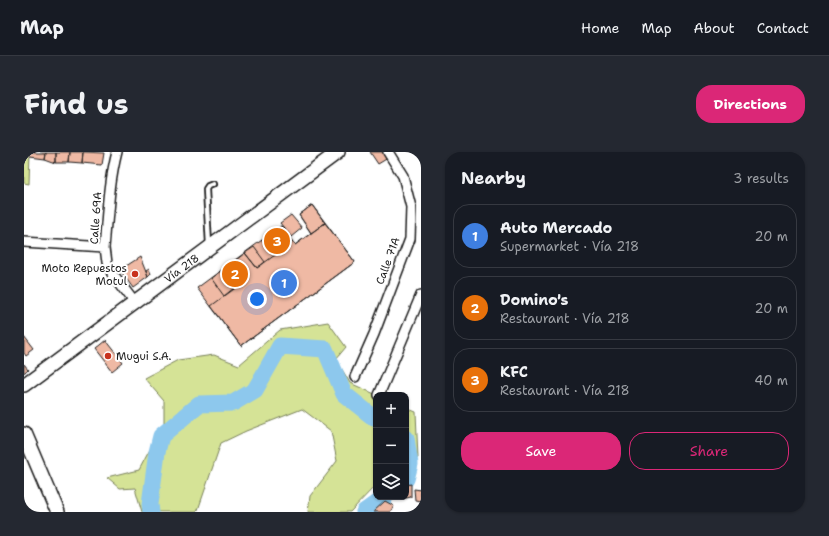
<!DOCTYPE html>
<html lang="en">
<head>
<meta charset="utf-8">
<style>
  body { margin:0; font-family:"Shantell Sans",sans-serif; background:#242831; color:#f1f3f6 }
  .controls { position:absolute; right:12px; bottom:12px; display:grid; overflow:hidden; border-radius:8px; box-shadow:0 1px 3px #0004 }
  .controls button { width:36px; height:36px; display:grid; place-items:center; padding:0; border:0; border-bottom:1px solid #363941; background:#171b24; color:#f1f3f6; font:20px sans-serif }
  .you { position:absolute; left:233px; top:147px; width:14px; height:14px; margin:-10px; border:3px solid #fff; border-radius:50%; background:#1a73e8; box-shadow:0 0 0 6px #1a73e833 }
  .badge { display:grid; place-items:center; width:26px; height:26px; border-radius:50%; background:#db2777; color:#fff; font-size:13px; font-weight:700 }
  .pin { position:absolute; translate:-50% -50%; border:2px solid #fff; box-shadow:0 1px 4px #0006 }
  .list { margin:0; padding:0; list-style:none }
  h2 { display:flex; justify-content:space-between; align-items:center; height:52px; margin:0; padding:0 16px; font-size:17px }
  h2 small { font-size:13px; font-weight:400; color:#9ea1a6 }
  .list li { display:grid; grid-template-columns:26px 1fr auto; gap:12px; align-items:center; box-sizing:border-box; height:64px; margin:0 8px 8px; padding:0 8px; border:1px solid #363941; border-radius:16px }
  .list b { display:block; font-size:15px; white-space:nowrap }
  .list p { margin:0; font-size:13px; white-space:nowrap; color:#9ea1a6 }
  .list em { font-size:13px; font-style:normal; color:#9ea1a6 }
  .actions { display:flex; gap:8px; padding:12px 16px }
  .actions a { flex:1; padding:9px 0; border:1px solid #db2777; border-radius:16px; text-align:center; font-size:14px; color:#db2777 }
  .actions .main { background:#db2777; color:#fff }
  .icon { flex:none; width:22px; height:22px; fill:none; stroke:currentColor; stroke-width:2; stroke-linecap:round; stroke-linejoin:round }
  .map { position:relative; flex:none; width:397px; height:360px; overflow:hidden; border-radius:16px }
  header { display:flex; align-items:center; gap:24px; box-sizing:border-box; height:56px; padding:0 20px; background:#171b24; border-bottom:1px solid #363941 }
  header strong { font-size:19px }
  nav { display:flex; gap:22px; margin-inline-start:auto; font-size:14px }
  .intro { display:flex; align-items:center; justify-content:space-between; box-sizing:border-box; height:96px; padding:0 24px }
  h1 { margin:0; font-size:28px }
  .button { padding:10px 18px; border-radius:16px; background:#db2777; color:#fff; font-size:14px; font-weight:700 }
  main { display:flex; gap:24px; padding:0 24px }
  aside { flex:1; background:#171b24; border-radius:16px; box-shadow:0 1px 3px #0004 }
  .map>svg:first-child { display:block }
  .green { fill:#d5e396; stroke:#788059 }
  .lines { fill:none; stroke-linecap:round; stroke-linejoin:round }
  .river { stroke:#8dc8ed; stroke-width:17 }
  .building { fill:#efb9a4; stroke:#1c1c1c }
  .service-casing { stroke:#1c1c1c; stroke-width:8 }
  .minor-casing { stroke:#1c1c1c; stroke-width:12 }
  .secondary-casing { stroke:#1c1c1c; stroke-width:16 }
  .service { stroke:#fff; stroke-width:4.5 }
  .minor { stroke:#fff; stroke-width:9 }
  .secondary { stroke:#fff; stroke-width:13 }
  .poi-dot { fill:#c8321e; stroke:#fff; stroke-width:1.5 }
  .labels { text-anchor:middle; dominant-baseline:central; stroke-width:4; stroke-linejoin:round; paint-order:stroke }
  .street-label { font-size:11px; fill:#1c1c1c; stroke:#fff }
  .poi-label { font-size:11px; fill:#1c1c1c; stroke:#fff; text-anchor:end }
</style>
</head>
<body>
<header>
<strong>Map</strong>
<nav><a>Home</a><a>Map</a><a>About</a><a>Contact</a></nav>
</header>
<div class="intro"><h1>Find us</h1><a class="button">Directions</a></div>
<main>
<div class="map">
<svg width="397" height="360" viewBox="0 0 397 360">
  <rect width="100%" height="100%" fill="#fff"/>
  <filter id="ink" filterUnits="userSpaceOnUse"><feTurbulence type="fractalNoise" baseFrequency=".025" numOctaves="2"/><feDisplacementMap in="SourceGraphic" scale="8" xChannelSelector="R" yChannelSelector="G"/><feConvolveMatrix kernelMatrix="1 2 1 2 8 2 1 2 1" color-interpolation-filters="sRGB"/></filter>
  <g filter="url(#ink)">
    <!-- green -->
    <path class="green" d="M 0,0 L 6,0 L 5,32 L 0,31 Z
      M 304,170 L 322,195 L 312,207 L 326,231 L 353,243 L 352,243 L 352,333 L 326,360 L 284,360 L 286,344 L 313,309 L 307,279 L 278,257 L 222,279 L 197,291 L 174,358 L 172,360 L 118,360 L 111,336 L 96,337 L 83,326 L 115,318 L 140,271 L 140,249 L 120,226 L 154,208 L 190,203 L 215,213 L 256,178 Z
      M 382,256 L 392,260 L 394,306 L 382,313 Z"/>
    <g class="lines">
      <!-- river -->
      <path class="river" d="M 382,286 L 386,312 L 382,327
        M 127,360 L 126,352 L 133,300 L 137,284 L 175,252 L 209,251 L 231,238 L 256,194 L 301,197 L 320,242 L 349,265 L 352,265
        M 340,360 L 361,345"/>
    </g>
    <!-- building -->
    <path class="building" d="M 6,0 L 22,0 L 21,6 L 6,4 Z
      M 22,0 L 32,0 L 32,10 L 21,6 Z
      M 32,0 L 46,0 L 45,10 L 32,10 Z
      M 46,0 L 59,0 L 58,11 L 45,10 Z
      M 59,0 L 80,1 L 78,13 L 58,11 Z
      M 346,0 L 361,0 L 364,6 L 354,12 Z
      M 288,53 L 331,110 L 217,194 L 173,136 L 257,74 L 271,93 L 287,81 L 275,63 Z
      M 288,53 L 301,71 L 287,81 L 275,63 Z
      M 267,63 L 278,76 L 267,85 L 256,71 Z
      M 301,71 L 331,110 L 217,194 L 187,154 L 225,126 L 212,108 L 221,101 L 233,116 L 269,90 L 271,93 Z
      M 257,74 L 269,90 L 250,104 L 238,89 Z
      M 230,95 L 241,110 L 233,116 L 221,101 Z
      M 116,105 L 124,125 L 109,136 L 96,118 Z
      M 212,108 L 225,126 L 210,136 L 197,119 Z
      M 125,117 L 127,122 L 124,125 L 122,119 Z
      M 197,119 L 210,136 L 200,144 L 187,126 Z
      M 0,185 L 10,198 L 2,204 L 0,201 Z
      M 81,188 L 99,211 L 88,220 L 70,197 Z
      M 0,212 L 4,217 L 0,221 Z
      M 387,332 L 387,345 L 378,347 L 378,345 L 382,345 L 382,333 Z
      M 390,337 L 397,338 L 397,349 L 391,348 Z
      M 361,349 L 370,354 L 366,360 L 349,360 Z"/>
    <g class="lines">
      <defs>
        <path id="service" d="M 185,93 L 182,37 L 184,34 L 189,32"/>
        <path id="minor" d="M 93,0 C 85,31 84,63 81,95 L 83,111 L 86,118 L 111,151
          M 0,90 L 81,95
          M 331,225 L 350,182 L 386,87 L 387,55 L 379,24 L 364,0
          M 355,243 L 397,143"/>
        <g id="secondary">
          <path id="s1" d="M 0,233 L 314,0"/>
          <path d="M 0,282 L 33,360"/>
        </g>
      </defs>
      <!-- service casing -->
      <use href="#service" class="service-casing"/>
      <!-- minor casing -->
      <use href="#minor" class="minor-casing"/>
      <!-- secondary casing -->
      <use href="#secondary" class="secondary-casing"/>
      <!-- service -->
      <use href="#service" class="service"/>
      <!-- minor -->
      <use href="#minor" class="minor"/>
      <!-- secondary -->
      <use href="#secondary" class="secondary"/>
    </g>
  </g>
  <!-- markers -->
  <g class="poi-dot">
    <circle cx="111" cy="122" r="4"/>
    <circle cx="84" cy="204" r="4"/>
  </g>
  <g class="labels">
    <!-- street labels -->
    <g class="street-label">
      <text transform="translate(72 66) rotate(-86)">Calle 69A</text>
      <text transform="translate(364 109) rotate(-70)">Calle 71A</text>
      <text stroke="none"><textPath href="#s1" startOffset="196">Vía 218</textPath></text>
    </g>
    <!-- poi labels -->
    <g class="poi-label">
      <text x="103" y="116">Moto Repuestos<tspan x="103" dy="13">Motul</tspan></text>
      <text x="92" y="204" text-anchor="start">Mugui S.A.</text>
    </g>
  </g>
</svg>
<div class="controls">
<button>+</button>
<button>−</button>
<button><svg class="icon" aria-label="layers" viewBox="0 0 24 24"><path d="M12 4l9 5-9 5-9-5zM3 14l9 5 9-5"/></svg></button>
</div>
<div class="you"></div>
<div class="pin badge" style="left:260px;top:131px;background:#3f7fe0">1</div>
<div class="pin badge" style="left:211px;top:122px;background:#e8710a">2</div>
<div class="pin badge" style="left:253px;top:89px;background:#e8710a">3</div>
</div>
<aside>
<h2>Nearby<small>3 results</small></h2>
<ul class="list">
<li><span class="badge" style="background:#3f7fe0">1</span><div><b>Auto Mercado</b><p>Supermarket · Vía 218</p></div><em>20 m</em></li>
<li><span class="badge" style="background:#e8710a">2</span><div><b>Domino's</b><p>Restaurant · Vía 218</p></div><em>20 m</em></li>
<li><span class="badge" style="background:#e8710a">3</span><div><b>KFC</b><p>Restaurant · Vía 218</p></div><em>40 m</em></li>
</ul>
<div class="actions"><a class="main">Save</a><a>Share</a></div>
</aside>
</main>
</body>
</html>
